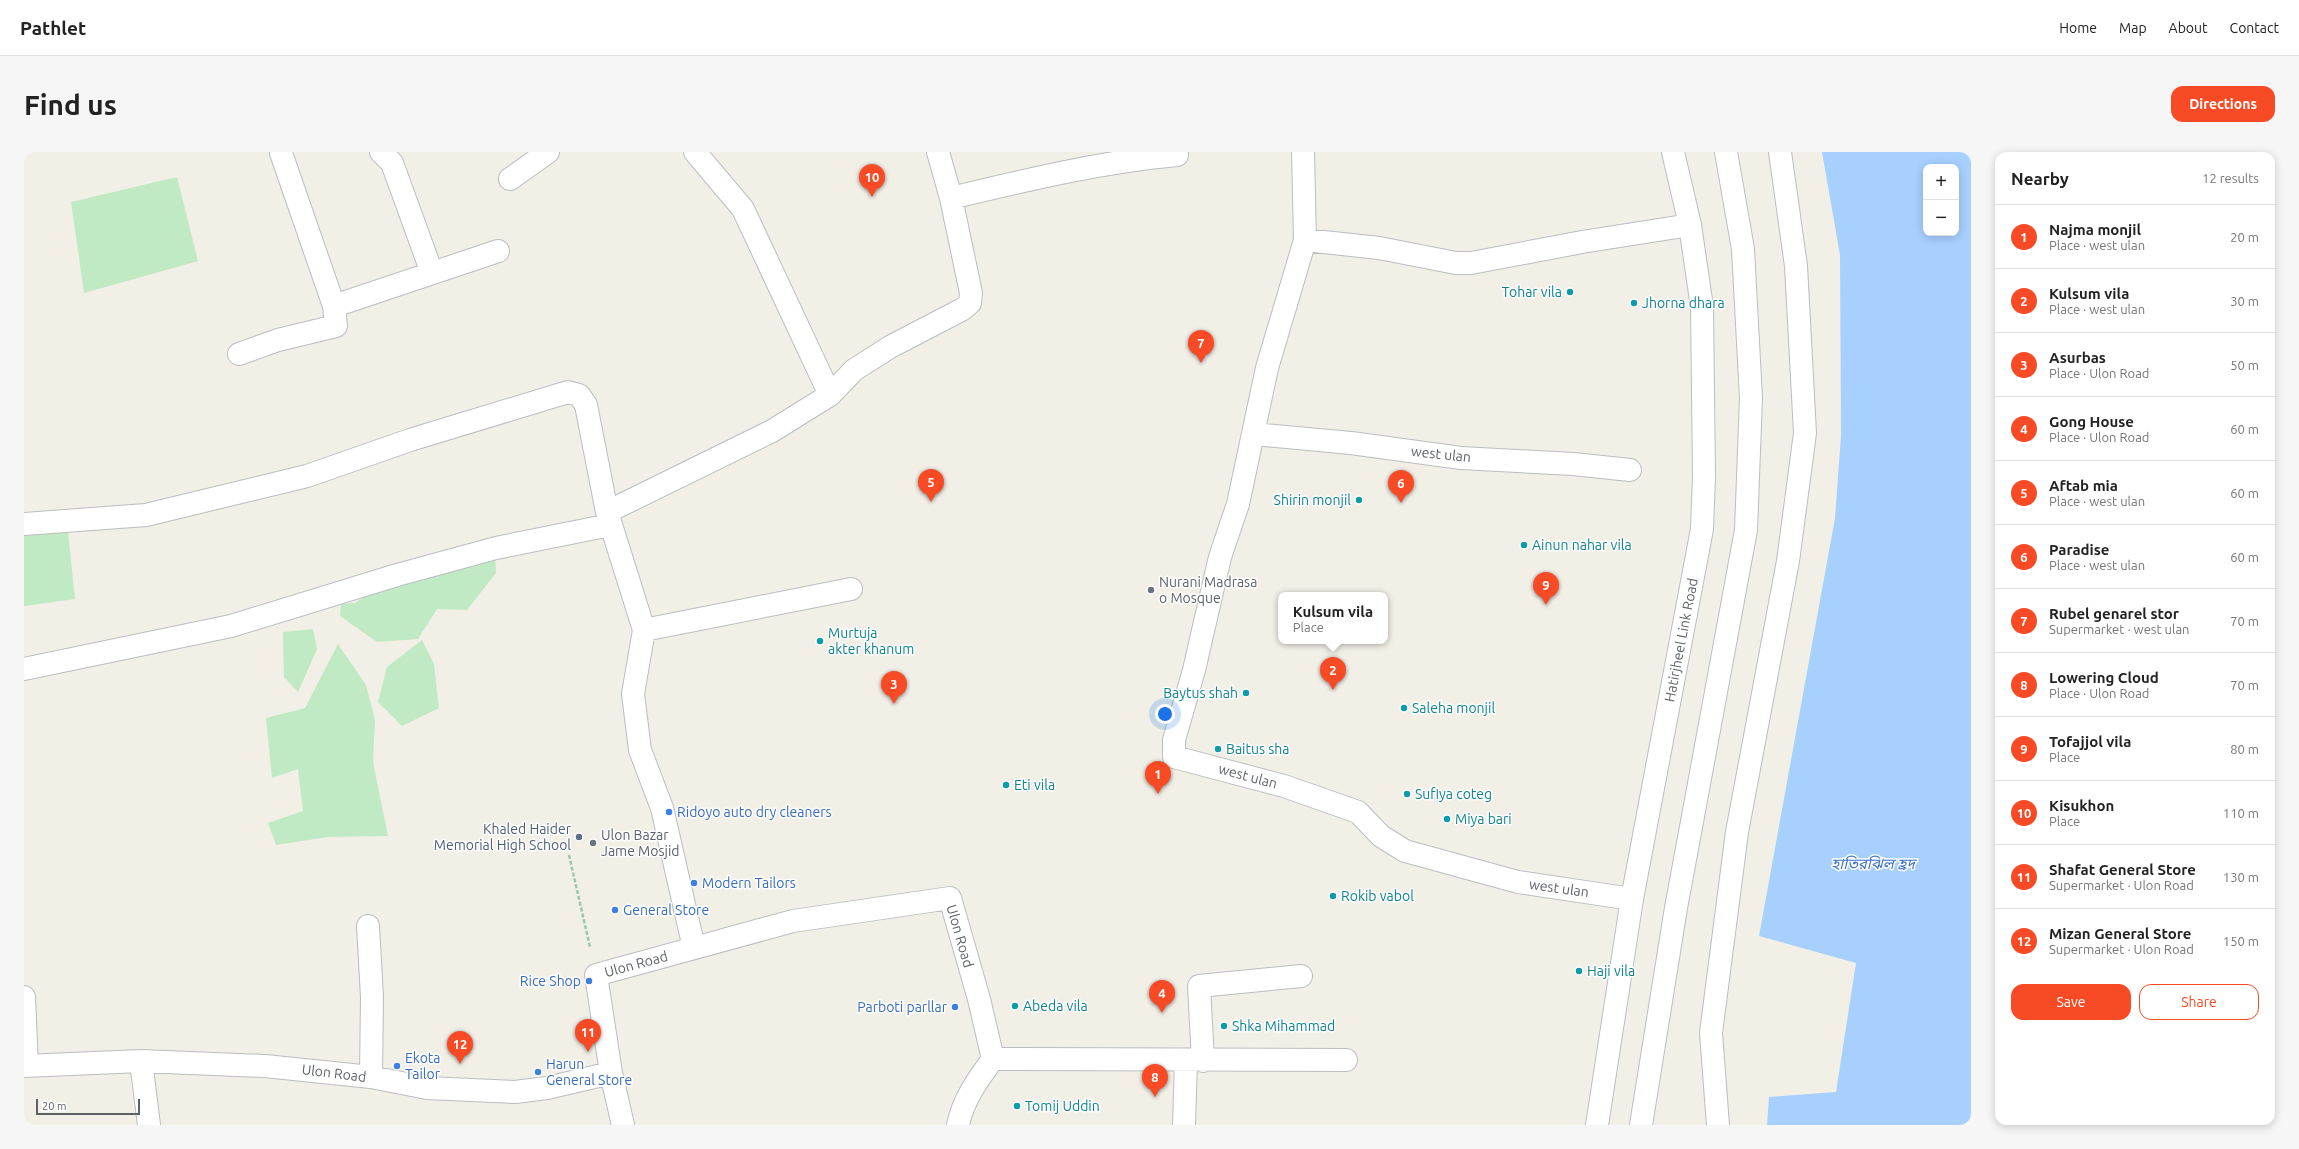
<!DOCTYPE html>
<html lang="en">
<head>
<meta charset="utf-8">
<style>
  body { margin:0; font-family:Ubuntu,"Noto Sans Bengali",sans-serif; background:#f6f6f6; color:#222 }
  .controls { position:absolute; right:12px; top:12px; display:grid; overflow:hidden; border-radius:8px; box-shadow:0 2px 10px #0003 }
  .controls button { width:36px; height:36px; display:grid; place-items:center; padding:0; border:0; border-bottom:1px solid #e0e0e0; background:#fff; color:#222; font:20px sans-serif }
  .scale { position:absolute; left:12px; bottom:10px; width:104px; box-sizing:border-box; padding-left:4px; border:2px solid #5d6167; border-top:0; font-size:11px; line-height:14px; white-space:nowrap; color:#5d6167; -webkit-text-stroke:3px #fff; paint-order:stroke }
  .you { position:absolute; left:1141px; top:562px; width:14px; height:14px; margin:-10px; border:3px solid #fff; border-radius:50%; background:#1a73e8; box-shadow:0 0 0 6px #1a73e833 }
  .badge { display:grid; place-items:center; width:26px; height:26px; border-radius:50%; background:#f84a25; color:#fff; font-size:13px; font-weight:700 }
  .pin { position:absolute; translate:-50% -33px; filter:drop-shadow(0 1px 2px #0008) }
  .pin::after { content:''; position:absolute; top:21px; width:14px; height:12px; background:inherit; clip-path:polygon(0 0,100% 0,50% 100%) }
  .popup { position:absolute; left:1254px; top:440px; width:110px; height:52px; box-sizing:border-box; display:grid; place-content:center; border-radius:8px; background:#fff; filter:drop-shadow(0 1px 3px #0005); font-size:13px; white-space:nowrap; color:#767676 }
  .popup b { font-size:15px; color:#222 }
  .popup::after { content:''; position:absolute; left:50%; top:100%; margin-left:-8px; border:8px solid transparent; border-top-color:#fff }
  .list { margin:0; padding:0; list-style:none }
  h2 { display:flex; justify-content:space-between; align-items:center; height:52px; margin:0; padding:0 16px; font-size:17px }
  h2 small { font-size:13px; font-weight:400; color:#767676 }
  .list li { display:grid; grid-template-columns:26px 1fr auto; gap:12px; align-items:center; box-sizing:border-box; height:64px; padding:0 16px; border-top:1px solid #e0e0e0 }
  .list b { display:block; font-size:15px; white-space:nowrap }
  .list p { margin:0; font-size:13px; white-space:nowrap; color:#767676 }
  .list em { font-size:13px; font-style:normal; color:#767676 }
  .actions { display:flex; gap:8px; padding:12px 16px }
  .actions a { flex:1; padding:9px 0; border:1px solid #f84a25; border-radius:12px; text-align:center; font-size:14px; color:#f84a25 }
  .actions .main { background:#f84a25; color:#fff }
  .map { position:relative; flex:none; width:1947px; height:973px; overflow:hidden; border-radius:12px }
  header { display:flex; align-items:center; gap:24px; box-sizing:border-box; height:56px; padding:0 20px; background:#fff; border-bottom:1px solid #e0e0e0 }
  header strong { font-size:19px }
  nav { display:flex; gap:22px; margin-inline-start:auto; font-size:14px }
  .intro { display:flex; align-items:center; justify-content:space-between; box-sizing:border-box; height:96px; padding:0 24px }
  h1 { margin:0; font-size:28px }
  .button { padding:10px 18px; border-radius:12px; background:#f84a25; color:#fff; font-size:14px; font-weight:700 }
  main { display:flex; gap:24px; padding:0 24px }
  aside { flex:1; background:#fff; border-radius:12px; box-shadow:0 2px 10px #0003 }
  .map>svg:first-child { display:block }
  .green { fill:#c0eac4 }
  .water { fill:#a7d0ff; fill-rule:evenodd }
  .lines { fill:none; stroke-linecap:round; stroke-linejoin:round }
  .pedestrian-casing { stroke:#babdc2; stroke-width:24 }
  .minor-casing { stroke:#babdc2; stroke-width:24 }
  .secondary-casing { stroke:#bbbec4; stroke-width:24 }
  .path { stroke:#97c9aa; stroke-width:2.5; stroke-dasharray:4 2; stroke-linecap:butt }
  .pedestrian { stroke:#fff; stroke-width:22 }
  .minor { stroke:#fff; stroke-width:22 }
  .secondary { stroke:#fff; stroke-width:22 }
  .culture-dot { fill:#0f9aa8; stroke:#fff; stroke-width:1.5 }
  .worship-dot { fill:#6b7280; stroke:#fff; stroke-width:1.5 }
  .shop-dot { fill:#3f7fe0; stroke:#fff; stroke-width:1.5 }
  .service-dot { fill:#5c6f8a; stroke:#fff; stroke-width:1.5 }
  .labels { text-anchor:middle; dominant-baseline:central; stroke-width:3; stroke-linejoin:round; paint-order:stroke }
  .culture-label { font-size:14px; fill:#0d838f; stroke:#fff; text-anchor:start }
  .street-label { font-size:14px; fill:#5d6167; stroke:#fff }
  .worship-label { font-size:14px; fill:#5b616d; stroke:#fff; text-anchor:start }
  .shop-label { font-size:14px; fill:#366cbe; stroke:#fff; text-anchor:start }
  .service-label { font-size:14px; fill:#4e5e75; stroke:#fff; text-anchor:end }
  .water-label { font-size:15px; font-style:italic; fill:#3d72c5; stroke:#fff }
</style>
</head>
<body>
<header>
<strong>Pathlet</strong>
<nav><a>Home</a><a>Map</a><a>About</a><a>Contact</a></nav>
</header>
<div class="intro"><h1>Find us</h1><a class="button">Directions</a></div>
<main>
<div class="map">
<svg width="1947" height="973" viewBox="0 0 1947 973">
  <rect width="100%" height="100%" fill="#f1efe6"/>
  <!-- green -->
  <path class="green" d="M 153,25 L 174,109 L 60,141 L 47,50 Z
    M 44,380 L 51,447 L 0,454 L 0,384 Z
    M 471,405 L 472,421 L 443,458 L 413,457 L 394,487 L 353,490 L 316,464 L 317,452 L 331,451 L 359,432 Z
    M 289,477 L 293,497 L 274,540 L 260,525 L 259,480 Z
    M 398,488 L 410,512 L 415,556 L 378,574 L 354,550 L 363,515 Z
    M 314,492 L 342,533 L 351,568 L 349,610 L 364,684 L 304,685 L 252,693 L 244,671 L 279,659 L 274,617 L 248,626 L 242,566 L 281,556 Z"/>
  <!-- water -->
  <path class="water" d="M 1798,0 L 1947,0 L 1947,973 L 1743,973 L 1745,945 L 1812,940 L 1832,811 L 1735,784 L 1811,366 L 1817,284 L 1816,103 ZM 1902,15 L 1932,15 L 1932,81 L 1902,81 Z"/>
  <g class="lines">
    <defs>
      <path id="pedestrian" d="M 1694,973 L 1687,881 L 1713,680 L 1764,409 L 1781,281 L 1772,114 L 1756,0"/>
      <path id="minor" d="M 357,0 L 368,11 L 408,121
        M 671,0 L 719,57 L 806,243
        M 1279,0 L 1281,88 L 1243,216 L 1214,352 L 1196,405 L 1170,518 L 1150,588 L 1150,605 L 1260,634 L 1334,660 L 1357,684 L 1381,699 L 1494,730 L 1608,747
        M 257,1 L 310,154
        M 486,27 L 524,0
        M 927,46 C 1002,28 1076,10 1153,3
        M 1281,88 L 1355,96 L 1432,111 L 1447,111 L 1558,90 L 1666,73
        M 215,202 L 254,188 L 312,174 L 310,154 L 474,99
        M 1229,282 L 1327,291 L 1437,306 L 1549,312 L 1606,318
        M 0,372 L 122,363 L 283,324 L 386,288 L 544,240 L 555,243 L 562,253 L 583,360
        M 620,478 L 827,437
        M 0,517 L 207,474 L 373,423 L 472,396 L 586,373
        M 344,774 L 348,845 L 347,925
        M 670,796 L 638,656 L 616,598 L 609,542 L 620,478 L 583,360 L 748,279 L 806,243 L 830,218 L 866,195 L 939,157 L 946,151 L 947,141 L 927,46 L 914,0
        M 0,845 L 3,914
        M 969,907 L 1322,908
        M 117,909 L 125,973
        M 1179,909 L 1175,834 L 1277,824
        M 0,914 L 117,909 L 241,914 L 347,925 L 403,936 L 491,940 L 523,936 L 587,921 L 572,823 L 769,769 L 926,746 L 955,847 L 969,907 C 954,927 939,948 934,973
        M 587,921 L 599,973
        M 1160,973 L 1162,909"/>
      <path id="secondary" d="M 1573,973 L 1608,747 L 1678,377 L 1680,325 L 1678,155 L 1666,73 L 1649,0
        M 1617,973 L 1652,756 L 1722,378 L 1727,246 L 1719,97 L 1702,0"/>
    </defs>
    <!-- pedestrian casing -->
    <use href="#pedestrian" class="pedestrian-casing"/>
    <!-- minor casing -->
    <use href="#minor" class="minor-casing"/>
    <!-- secondary casing -->
    <use href="#secondary" class="secondary-casing"/>
    <!-- path -->
    <path class="path" d="M 545,703 L 566,795"/>
    <!-- pedestrian -->
    <use href="#pedestrian" class="pedestrian"/>
    <!-- minor -->
    <use href="#minor" class="minor"/>
    <!-- secondary -->
    <use href="#secondary" class="secondary"/>
  </g>
  <!-- markers -->
  <g class="culture-dot">
    <circle cx="1546" cy="140" r="4"/>
    <circle cx="1610" cy="151" r="4"/>
    <circle cx="1335" cy="348" r="4"/>
    <circle cx="1500" cy="393" r="4"/>
    <circle cx="796" cy="489" r="4"/>
    <circle cx="1222" cy="541" r="4"/>
    <circle cx="1380" cy="556" r="4"/>
    <circle cx="1194" cy="597" r="4"/>
    <circle cx="982" cy="633" r="4"/>
    <circle cx="1383" cy="642" r="4"/>
    <circle cx="1423" cy="667" r="4"/>
    <circle cx="1309" cy="744" r="4"/>
    <circle cx="1555" cy="819" r="4"/>
    <circle cx="991" cy="854" r="4"/>
    <circle cx="1200" cy="874" r="4"/>
    <circle cx="993" cy="954" r="4"/>
  </g>
  <g class="worship-dot">
    <circle cx="1127" cy="438" r="4"/>
    <circle cx="569" cy="691" r="4"/>
  </g>
  <g class="shop-dot">
    <circle cx="645" cy="660" r="4"/>
    <circle cx="670" cy="731" r="4"/>
    <circle cx="591" cy="758" r="4"/>
    <circle cx="565" cy="829" r="4"/>
    <circle cx="931" cy="855" r="4"/>
    <circle cx="373" cy="914" r="4"/>
    <circle cx="514" cy="920" r="4"/>
  </g>
  <circle class="service-dot" cx="555" cy="685" r="4"/>
  <g class="labels">
    <!-- culture labels -->
    <g class="culture-label">
      <text x="1538" y="140" text-anchor="end">Tohar vila</text>
      <text x="1618" y="151">Jhorna dhara</text>
      <text x="1327" y="348" text-anchor="end">Shirin monjil</text>
      <text x="1508" y="393">Ainun nahar vila</text>
      <text x="804" y="481">Murtuja<tspan x="804" dy="16">akter khanum</tspan></text>
      <text x="1214" y="541" text-anchor="end">Baytus shah</text>
      <text x="1388" y="556">Saleha monjil</text>
      <text x="1202" y="597">Baitus sha</text>
      <text x="990" y="633">Eti vila</text>
      <text x="1391" y="642">Sufiya coteg</text>
      <text x="1431" y="667">Miya bari</text>
      <text x="1317" y="744">Rokib vabol</text>
      <text x="1563" y="819">Haji vila</text>
      <text x="999" y="854">Abeda vila</text>
      <text x="1208" y="874">Shka Mihammad</text>
      <text x="1001" y="954">Tomij Uddin</text>
    </g>
    <!-- street labels -->
    <g class="street-label">
      <text transform="translate(1417 302) rotate(6)">west ulan</text>
      <text transform="translate(1657 488) rotate(-79)">Hatirjheel Link Road</text>
      <text transform="translate(1224 624) rotate(15)">west ulan</text>
      <text transform="translate(1535 736) rotate(8)">west ulan</text>
      <text transform="translate(936 784) rotate(74)">Ulon Road</text>
      <text transform="translate(612 812) rotate(-15)">Ulon Road</text>
      <text transform="translate(310 921) rotate(7)">Ulon Road</text>
    </g>
    <!-- worship labels -->
    <g class="worship-label">
      <text x="1135" y="430">Nurani Madrasa<tspan x="1135" dy="16">o Mosque</tspan></text>
      <text x="577" y="683">Ulon Bazar<tspan x="577" dy="16">Jame Mosjid</tspan></text>
    </g>
    <!-- shop labels -->
    <g class="shop-label">
      <text x="653" y="660">Ridoyo auto dry cleaners</text>
      <text x="678" y="731">Modern Tailors</text>
      <text x="599" y="758">General Store</text>
      <text x="557" y="829" text-anchor="end">Rice Shop</text>
      <text x="923" y="855" text-anchor="end">Parboti parllar</text>
      <text x="381" y="906">Ekota<tspan x="381" dy="16">Tailor</tspan></text>
      <text x="522" y="912">Harun<tspan x="522" dy="16">General Store</tspan></text>
    </g>
    <!-- service labels -->
    <g class="service-label">
      <text x="547" y="677">Khaled Haider<tspan x="547" dy="16">Memorial High School</tspan></text>
    </g>
    <!-- water labels -->
    <g class="water-label">
      <text x="1849" y="711">হাতিরঝিল হ্রদ</text>
    </g>
  </g>
</svg>
<div class="controls">
<button>+</button>
<button>−</button>
</div>
<div class="scale">20 m</div>
<div class="you"></div>
<div class="pin badge" style="left:1134px;top:642px">1</div>
<div class="pin badge" style="left:1309px;top:538px">2</div>
<div class="popup"><b>Kulsum vila</b>Place</div>
<div class="pin badge" style="left:870px;top:552px">3</div>
<div class="pin badge" style="left:1138px;top:861px">4</div>
<div class="pin badge" style="left:907px;top:350px">5</div>
<div class="pin badge" style="left:1377px;top:351px">6</div>
<div class="pin badge" style="left:1177px;top:211px">7</div>
<div class="pin badge" style="left:1131px;top:945px">8</div>
<div class="pin badge" style="left:1522px;top:453px">9</div>
<div class="pin badge" style="left:848px;top:45px">10</div>
<div class="pin badge" style="left:564px;top:900px">11</div>
<div class="pin badge" style="left:436px;top:912px">12</div>
</div>
<aside>
<h2>Nearby<small>12 results</small></h2>
<ul class="list">
<li><span class="badge">1</span><div><b>Najma monjil</b><p>Place · west ulan</p></div><em>20 m</em></li>
<li><span class="badge">2</span><div><b>Kulsum vila</b><p>Place · west ulan</p></div><em>30 m</em></li>
<li><span class="badge">3</span><div><b>Asurbas</b><p>Place · Ulon Road</p></div><em>50 m</em></li>
<li><span class="badge">4</span><div><b>Gong House</b><p>Place · Ulon Road</p></div><em>60 m</em></li>
<li><span class="badge">5</span><div><b>Aftab mia</b><p>Place · west ulan</p></div><em>60 m</em></li>
<li><span class="badge">6</span><div><b>Paradise</b><p>Place · west ulan</p></div><em>60 m</em></li>
<li><span class="badge">7</span><div><b>Rubel genarel stor</b><p>Supermarket · west ulan</p></div><em>70 m</em></li>
<li><span class="badge">8</span><div><b>Lowering Cloud</b><p>Place · Ulon Road</p></div><em>70 m</em></li>
<li><span class="badge">9</span><div><b>Tofajjol vila</b><p>Place</p></div><em>80 m</em></li>
<li><span class="badge">10</span><div><b>Kisukhon</b><p>Place</p></div><em>110 m</em></li>
<li><span class="badge">11</span><div><b>Shafat General Store</b><p>Supermarket · Ulon Road</p></div><em>130 m</em></li>
<li><span class="badge">12</span><div><b>Mizan General Store</b><p>Supermarket · Ulon Road</p></div><em>150 m</em></li>
</ul>
<div class="actions"><a class="main">Save</a><a>Share</a></div>
</aside>
</main>
</body>
</html>
